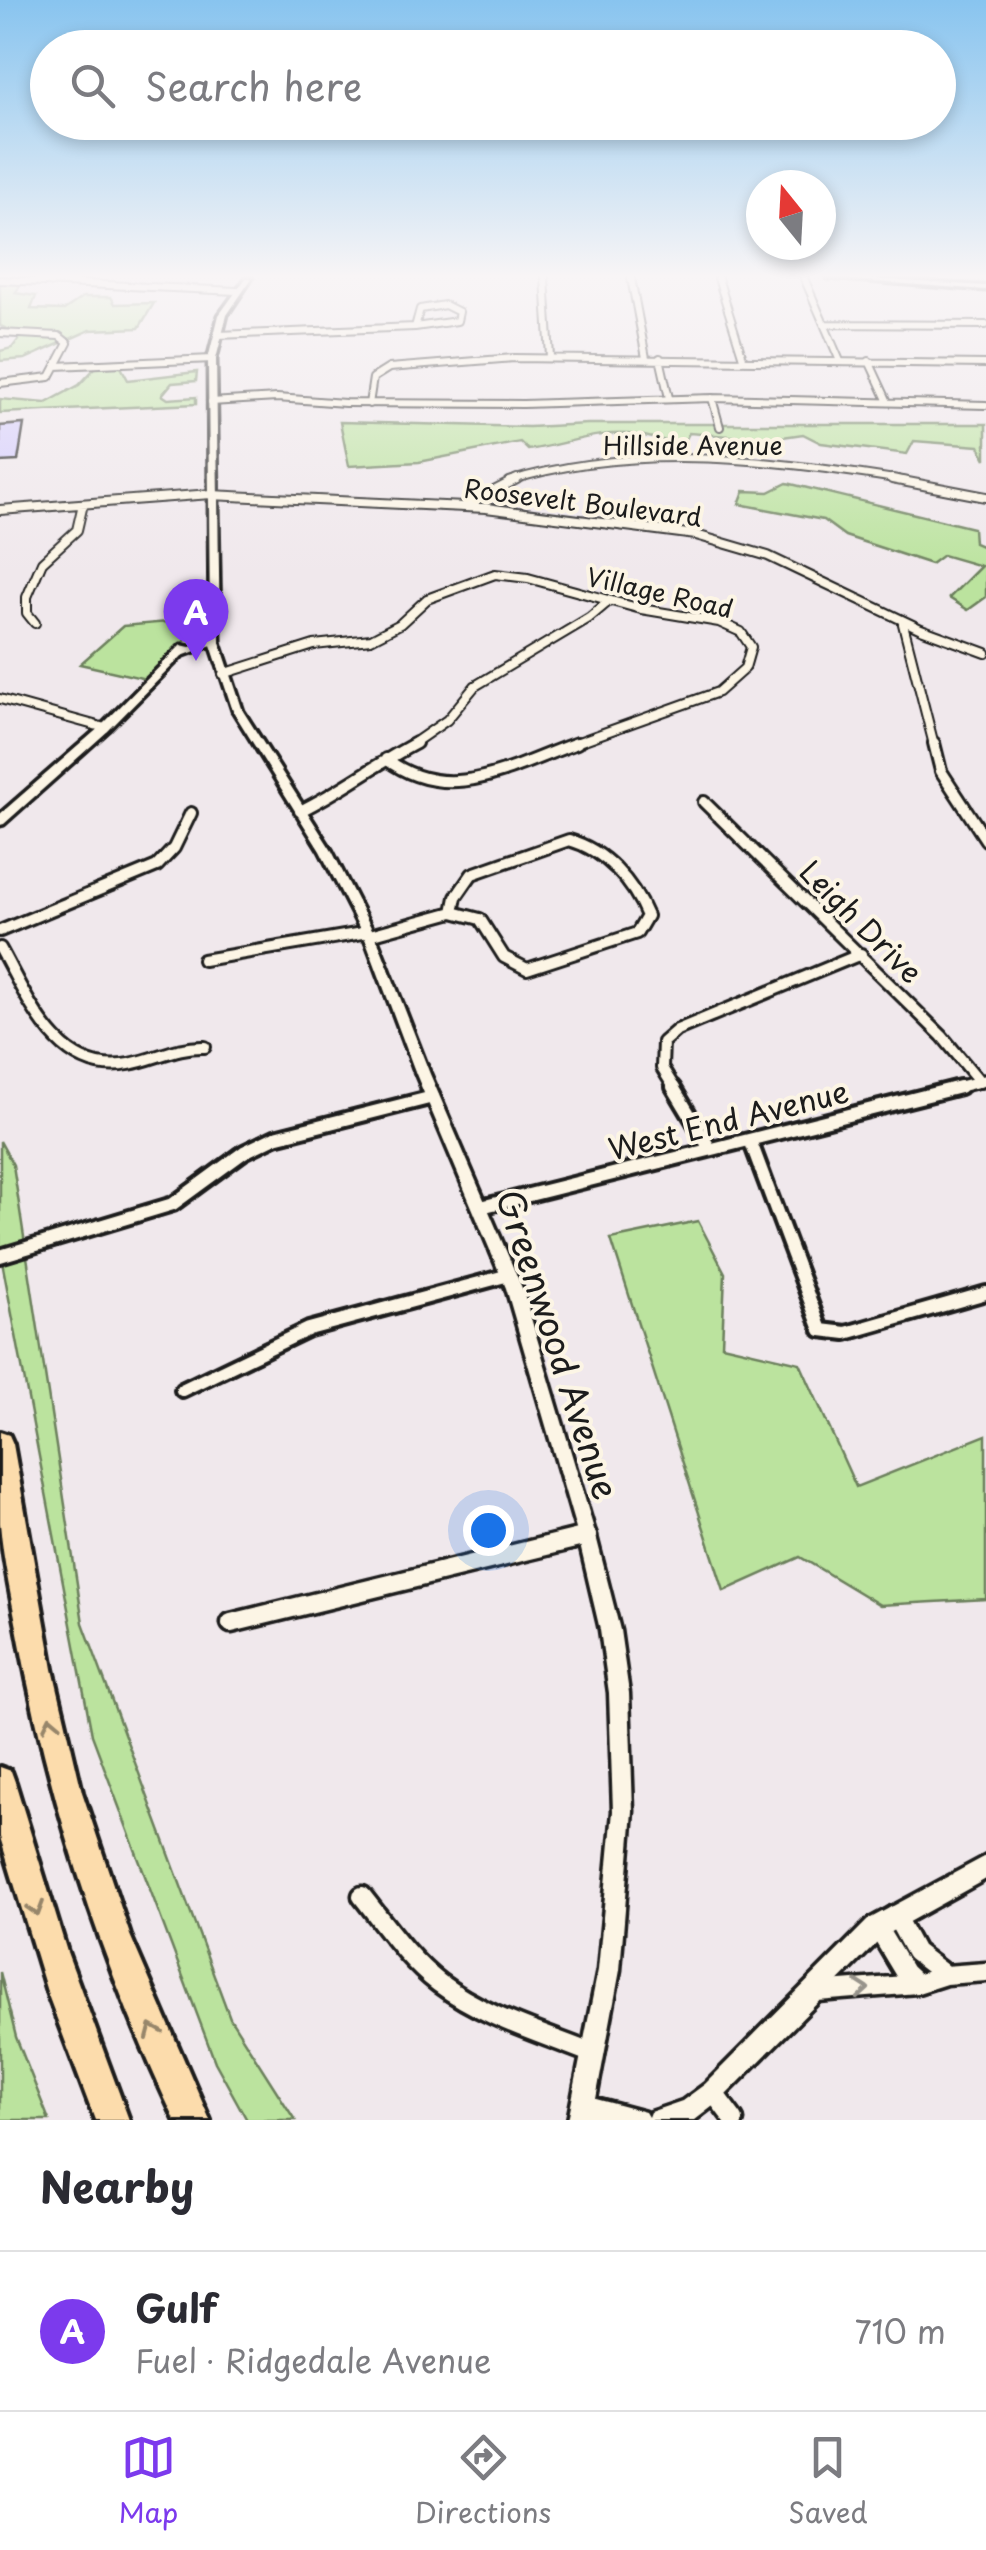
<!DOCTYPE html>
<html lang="en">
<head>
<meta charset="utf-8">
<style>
  body { margin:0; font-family:"Playpen Sans",sans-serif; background:#f7f7f7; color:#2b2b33 }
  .compass { position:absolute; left:746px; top:170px; width:90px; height:90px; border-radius:50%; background:#fff; box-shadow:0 5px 15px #0003; rotate:342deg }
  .you { position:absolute; left:488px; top:1530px; width:35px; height:35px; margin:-25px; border:8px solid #fff; border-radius:50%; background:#1a73e8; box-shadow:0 0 0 15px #1a73e833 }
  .badge { display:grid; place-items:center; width:65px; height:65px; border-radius:50%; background:#7c3aed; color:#fff; font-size:32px; font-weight:700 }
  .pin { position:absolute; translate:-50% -82px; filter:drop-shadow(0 2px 5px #0008) }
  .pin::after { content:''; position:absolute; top:52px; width:35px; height:30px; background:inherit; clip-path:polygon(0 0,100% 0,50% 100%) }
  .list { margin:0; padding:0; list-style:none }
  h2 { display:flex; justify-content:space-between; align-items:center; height:130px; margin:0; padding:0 40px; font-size:42px }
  h2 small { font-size:32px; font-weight:400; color:#7c7c81 }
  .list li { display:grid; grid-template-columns:65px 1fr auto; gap:30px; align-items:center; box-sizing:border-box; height:160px; padding:0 40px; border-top:2px solid #e1e1e2 }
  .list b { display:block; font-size:38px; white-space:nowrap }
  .list p { margin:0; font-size:32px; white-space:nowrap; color:#7c7c81 }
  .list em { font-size:32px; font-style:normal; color:#7c7c81 }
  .icon { flex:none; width:55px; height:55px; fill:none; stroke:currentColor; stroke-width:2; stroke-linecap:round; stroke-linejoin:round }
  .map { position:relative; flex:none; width:986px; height:2120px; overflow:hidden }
  .search { position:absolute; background:#fff; box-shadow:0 5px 15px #0003; left:30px; right:30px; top:30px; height:110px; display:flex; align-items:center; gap:25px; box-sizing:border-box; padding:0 35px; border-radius:55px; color:#7c7c81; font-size:38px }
  .sheet { height:290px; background:#fff }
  nav { display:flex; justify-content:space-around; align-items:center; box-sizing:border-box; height:140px; border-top:2px solid #e1e1e2; background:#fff; font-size:28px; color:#7c7c81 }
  nav a { display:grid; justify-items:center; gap:5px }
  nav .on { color:#7c3aed }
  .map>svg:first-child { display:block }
  .green { fill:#bbe39e; stroke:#6c805d; stroke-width:2.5 }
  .building { fill:#d3cbfe; stroke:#1c1c1c; stroke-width:2.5 }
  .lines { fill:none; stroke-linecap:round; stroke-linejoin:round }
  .minor-far4-casing { stroke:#1c1c1c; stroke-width:10 }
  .minor-far3-casing { stroke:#1c1c1c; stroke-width:12 }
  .minor-far2-casing { stroke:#1c1c1c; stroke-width:16 }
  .minor-far1-casing { stroke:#1c1c1c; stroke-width:20 }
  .minor-casing { stroke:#1c1c1c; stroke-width:25 }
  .tertiary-casing { stroke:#1c1c1c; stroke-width:7 }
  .secondary-casing { stroke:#1c1c1c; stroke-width:7 }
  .motorway-casing { stroke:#1c1c1c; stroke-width:8 }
  .minor-far4 { stroke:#fcf5e5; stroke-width:6 }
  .minor-far3 { stroke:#fcf5e5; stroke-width:8 }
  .minor-far2 { stroke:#fcf5e5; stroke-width:10 }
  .minor-far1 { stroke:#fcf5e5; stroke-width:12 }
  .minor { stroke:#fcf5e5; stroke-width:18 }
  .tertiary { fill:#fcf5e5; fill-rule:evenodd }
  .secondary { fill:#fcf5e5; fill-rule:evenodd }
  .motorway { fill:#fcdcac; fill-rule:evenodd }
  .oneway { stroke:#97866b }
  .oneway2 { stroke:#97938b }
  .labels { text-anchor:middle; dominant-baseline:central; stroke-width:8; stroke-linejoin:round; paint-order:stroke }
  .far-street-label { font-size:25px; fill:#1c1c1c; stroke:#fcf5e5 }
  .street-label { font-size:30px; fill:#1c1c1c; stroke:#fcf5e5 }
  .near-street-label { font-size:35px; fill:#1c1c1c; stroke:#fcf5e5 }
</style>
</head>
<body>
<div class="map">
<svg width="986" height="2120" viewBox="0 0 986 2120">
  <rect width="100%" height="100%" fill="#f0e8ec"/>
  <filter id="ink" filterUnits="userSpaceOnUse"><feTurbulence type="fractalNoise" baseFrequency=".01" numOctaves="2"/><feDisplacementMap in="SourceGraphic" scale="20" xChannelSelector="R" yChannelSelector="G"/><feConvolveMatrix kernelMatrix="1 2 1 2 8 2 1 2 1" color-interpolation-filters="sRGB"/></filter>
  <g filter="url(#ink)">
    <!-- green -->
    <path class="green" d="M 0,278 L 26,278 L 15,293 L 36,296 L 31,309 L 64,310 L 83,297 L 111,297 L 115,304 L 154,303 L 139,328 L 90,330 L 25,359 L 0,361 L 0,351 L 12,348 L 22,335 L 0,326 Z
      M 97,366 L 121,367 L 128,380 L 197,372 L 196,381 L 172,383 L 162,395 L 168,399 L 196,397 L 196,404 L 0,413 L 0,399 L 46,403 L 79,385 Z
      M 340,422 L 529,427 L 588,424 L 986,424 L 986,459 L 979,446 L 914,441 L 907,454 L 821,443 L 803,434 L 769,439 L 689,433 L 684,443 C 666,443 654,437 637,435 C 601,429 564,445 528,450 L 520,442 L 419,462 L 349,466 Z
      M 787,483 L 973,528 L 974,543 L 986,548 L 986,597 L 968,610 L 949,598 L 981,566 L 943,555 L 931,564 L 845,536 L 823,520 L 739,504 L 744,491 L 769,492 Z
      M 201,619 L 201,625 L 146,679 L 80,664 L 123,626 Z
      M 0,1141 L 13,1165 L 83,1623 L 230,2018 L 295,2120 L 247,2120 L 215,2062 L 92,1735 L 0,1251 Z
      M 698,1221 L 725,1273 L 722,1345 L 800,1363 L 856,1487 L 986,1435 L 986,1599 L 880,1605 L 800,1557 L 724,1591 L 611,1239 Z
      M 0,1972 L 16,2037 L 49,2120 L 0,2120 Z"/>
    <!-- building -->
    <path class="building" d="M 24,424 L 18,461 L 0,462 L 0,426 Z"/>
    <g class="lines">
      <defs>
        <path id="minor-far4" d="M 545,278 L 550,357
          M 631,278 L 646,358
          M 718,278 L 743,358
          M 804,278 L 840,361
          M 0,280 L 237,291
          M 445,305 L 459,312 L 457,321 L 415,327 L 420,309 Z
          M 824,324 L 986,325
          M 0,333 L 59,336 L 68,343 L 50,377 L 0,383
          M 218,335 L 415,327
          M 660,358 L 669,398
          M 869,361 L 888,402
          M 56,366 L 212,359
          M 712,398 L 720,427
          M 211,402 L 277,398 L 345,403 L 523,404 L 712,398 L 986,405
          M 369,404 L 373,378 L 389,368 L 514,358 L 986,364
          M 509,481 C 636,442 778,460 907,481"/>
        <path id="minor-far3" d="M 892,479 L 986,497
          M 211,495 L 486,508 L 696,535 L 768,556 L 921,629 L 986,653
          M 465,506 L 517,479
          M 0,510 L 211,494
          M 35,623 L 27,613 L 27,597 L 42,562 L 77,530 L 83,504
          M 903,624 L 934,745
          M 223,674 L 314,645 L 371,639 L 400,624 L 427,599 L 495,574 L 528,578 L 641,609 L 719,622 L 741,632 L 751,647 L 745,668 L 718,692 L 570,745
          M 0,699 L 105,728
          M 411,745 L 447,720 L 475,686 L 589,618 L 608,602"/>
        <path id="minor-far2" d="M 934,743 L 941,771 L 986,840
          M 386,759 C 450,807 511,766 577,743
          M 704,802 L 942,1036 L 980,1082
          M 300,811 C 341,791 376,764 416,743
          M 569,840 C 605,850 633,882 647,916 L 637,933 L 527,969 L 504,957 L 480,919 L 453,912 L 456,897 L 472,874 Z
          M 0,931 L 157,866 L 174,848 L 191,813
          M 370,935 L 453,912
          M 0,948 C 28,998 58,1078 129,1064 C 156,1059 177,1046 205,1047
          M 203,960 L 368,932
          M 675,1089 L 662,1068 L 663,1042 L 677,1030 L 861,954
          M 950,1089 L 986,1080"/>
        <path id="minor-far1" d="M 673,1087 L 710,1149
          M 750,1140 L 821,1330 L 846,1333 L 986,1293
          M 481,1207 L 960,1087
          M 0,1256 L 173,1204 L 244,1152 L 275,1137 L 433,1097
          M 182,1390 L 309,1329 L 509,1275
          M 582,1537 L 587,1536"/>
        <path id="minor" d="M 231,1623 L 587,1536
          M 362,1896 C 386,1926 408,1959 439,1983 C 484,2017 541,2033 593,2054
          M 895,1915 L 915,1952 L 945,1975
          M 877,1927 L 904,1972 L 917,1984 L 945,1975 L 986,1972
          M 817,1992 L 917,1984
          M 713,2092 L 734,2120"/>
        <path id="tertiary" d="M 827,278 L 855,278 L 986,286 L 986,290 Z
          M 215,639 L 220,642 L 243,711 L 332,851 L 378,941 L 430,1074 L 522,1288 L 596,1536 L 620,1630 L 629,1693 L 633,1811 L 620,1970 L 596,2099 L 645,2112 L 648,2117 L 650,2112 L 682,2101 L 705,2084 L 869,1919 L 986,1856 L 986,1879 L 885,1935 L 721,2100 L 695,2120 L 568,2120 L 598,1970 L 613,1811 L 609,1693 L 600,1630 L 578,1536 L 506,1288 L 416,1074 L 366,941 L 320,851 L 233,711 L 210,642 Z"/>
        <path id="secondary" d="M 246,278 L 252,278 L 227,315 L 216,359 L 220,642 L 182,656 L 109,730 L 4,824 L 0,825 L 0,814 L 101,726 L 181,645 L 190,647 L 210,640 L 208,359 L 219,315 Z"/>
        <path id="motorway" d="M 0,1432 L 9,1435 L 13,1444 L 53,1669 L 82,1792 L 130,1935 L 210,2120 L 175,2120 C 103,1967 51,1809 20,1643 C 13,1604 3,1563 0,1523 C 0,1493 0,1462 0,1432 Z
          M 0,1767 L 11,1771 L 15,1782 L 67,1952 L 129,2120 L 95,2120 L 48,1995 L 0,1837 Z"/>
      </defs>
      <!-- minor-far4 casing -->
      <use href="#minor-far4" class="minor-far4-casing"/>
      <!-- minor-far3 casing -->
      <use href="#minor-far3" class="minor-far3-casing"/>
      <!-- minor-far2 casing -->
      <use href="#minor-far2" class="minor-far2-casing"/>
      <!-- minor-far1 casing -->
      <use href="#minor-far1" class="minor-far1-casing"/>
      <!-- minor casing -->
      <use href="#minor" class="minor-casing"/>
      <!-- tertiary casing -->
      <use href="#tertiary" class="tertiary-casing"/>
      <!-- secondary casing -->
      <use href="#secondary" class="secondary-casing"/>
      <!-- motorway casing -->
      <use href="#motorway" class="motorway-casing"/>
      <!-- minor-far4 -->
      <use href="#minor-far4" class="minor-far4"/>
      <!-- minor-far3 -->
      <use href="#minor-far3" class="minor-far3"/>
      <!-- minor-far2 -->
      <use href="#minor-far2" class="minor-far2"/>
      <!-- minor-far1 -->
      <use href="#minor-far1" class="minor-far1"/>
      <!-- minor -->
      <use href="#minor" class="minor"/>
      <!-- tertiary -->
      <use href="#tertiary" class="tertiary"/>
      <!-- secondary -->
      <use href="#secondary" class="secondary"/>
      <!-- motorway -->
      <use href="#motorway" class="motorway"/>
    </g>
    <!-- one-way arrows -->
    <defs><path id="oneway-chevron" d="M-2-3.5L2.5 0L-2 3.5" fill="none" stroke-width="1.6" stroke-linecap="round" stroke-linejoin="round" transform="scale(2.5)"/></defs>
    <g class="oneway">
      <use href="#oneway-chevron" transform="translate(51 1723) rotate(-102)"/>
      <use href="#oneway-chevron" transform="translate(36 1909) rotate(73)"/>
      <use href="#oneway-chevron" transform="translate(153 2031) rotate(-113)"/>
    </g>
    <use class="oneway2" href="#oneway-chevron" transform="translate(862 1989) rotate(-5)"/>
  </g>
  <!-- sky -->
  <linearGradient id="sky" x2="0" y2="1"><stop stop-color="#88c4ef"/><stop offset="0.48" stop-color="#f8f5f6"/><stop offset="1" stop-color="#f8f5f6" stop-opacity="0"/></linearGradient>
  <rect width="986" height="575" fill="url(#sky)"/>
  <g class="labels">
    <!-- far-street labels -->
    <g class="far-street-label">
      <text x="693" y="445">Hillside Avenue</text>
      <text transform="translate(583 502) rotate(7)">Roosevelt Boulevard</text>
      <text transform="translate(660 592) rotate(13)">Village Road</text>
    </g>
    <!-- street labels -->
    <g class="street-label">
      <text transform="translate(862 921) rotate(45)">Leigh Drive</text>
      <text transform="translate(728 1119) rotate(-14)">West End Avenue</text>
    </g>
    <!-- near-street labels -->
    <g class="near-street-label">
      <text transform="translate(559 1344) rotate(72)">Greenwood Avenue</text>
    </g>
  </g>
</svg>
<svg class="compass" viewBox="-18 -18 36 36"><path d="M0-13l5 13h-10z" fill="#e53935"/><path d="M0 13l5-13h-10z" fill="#7c7c81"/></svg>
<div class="you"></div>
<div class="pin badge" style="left:196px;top:661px">A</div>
<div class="search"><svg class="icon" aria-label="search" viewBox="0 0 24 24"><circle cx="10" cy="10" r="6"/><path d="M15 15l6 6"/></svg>Search here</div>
</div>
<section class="sheet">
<h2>Nearby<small></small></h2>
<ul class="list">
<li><span class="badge">A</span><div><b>Gulf</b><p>Fuel · Ridgedale Avenue</p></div><em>710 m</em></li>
</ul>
</section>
<nav>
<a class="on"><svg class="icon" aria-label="map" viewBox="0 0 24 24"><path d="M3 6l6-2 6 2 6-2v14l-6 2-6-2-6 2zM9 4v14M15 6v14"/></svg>Map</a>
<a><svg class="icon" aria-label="directions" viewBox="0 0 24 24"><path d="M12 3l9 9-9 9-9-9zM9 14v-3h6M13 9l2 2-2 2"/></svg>Directions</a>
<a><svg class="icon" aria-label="saved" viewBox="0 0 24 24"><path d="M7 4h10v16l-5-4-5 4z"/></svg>Saved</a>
</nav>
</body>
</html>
